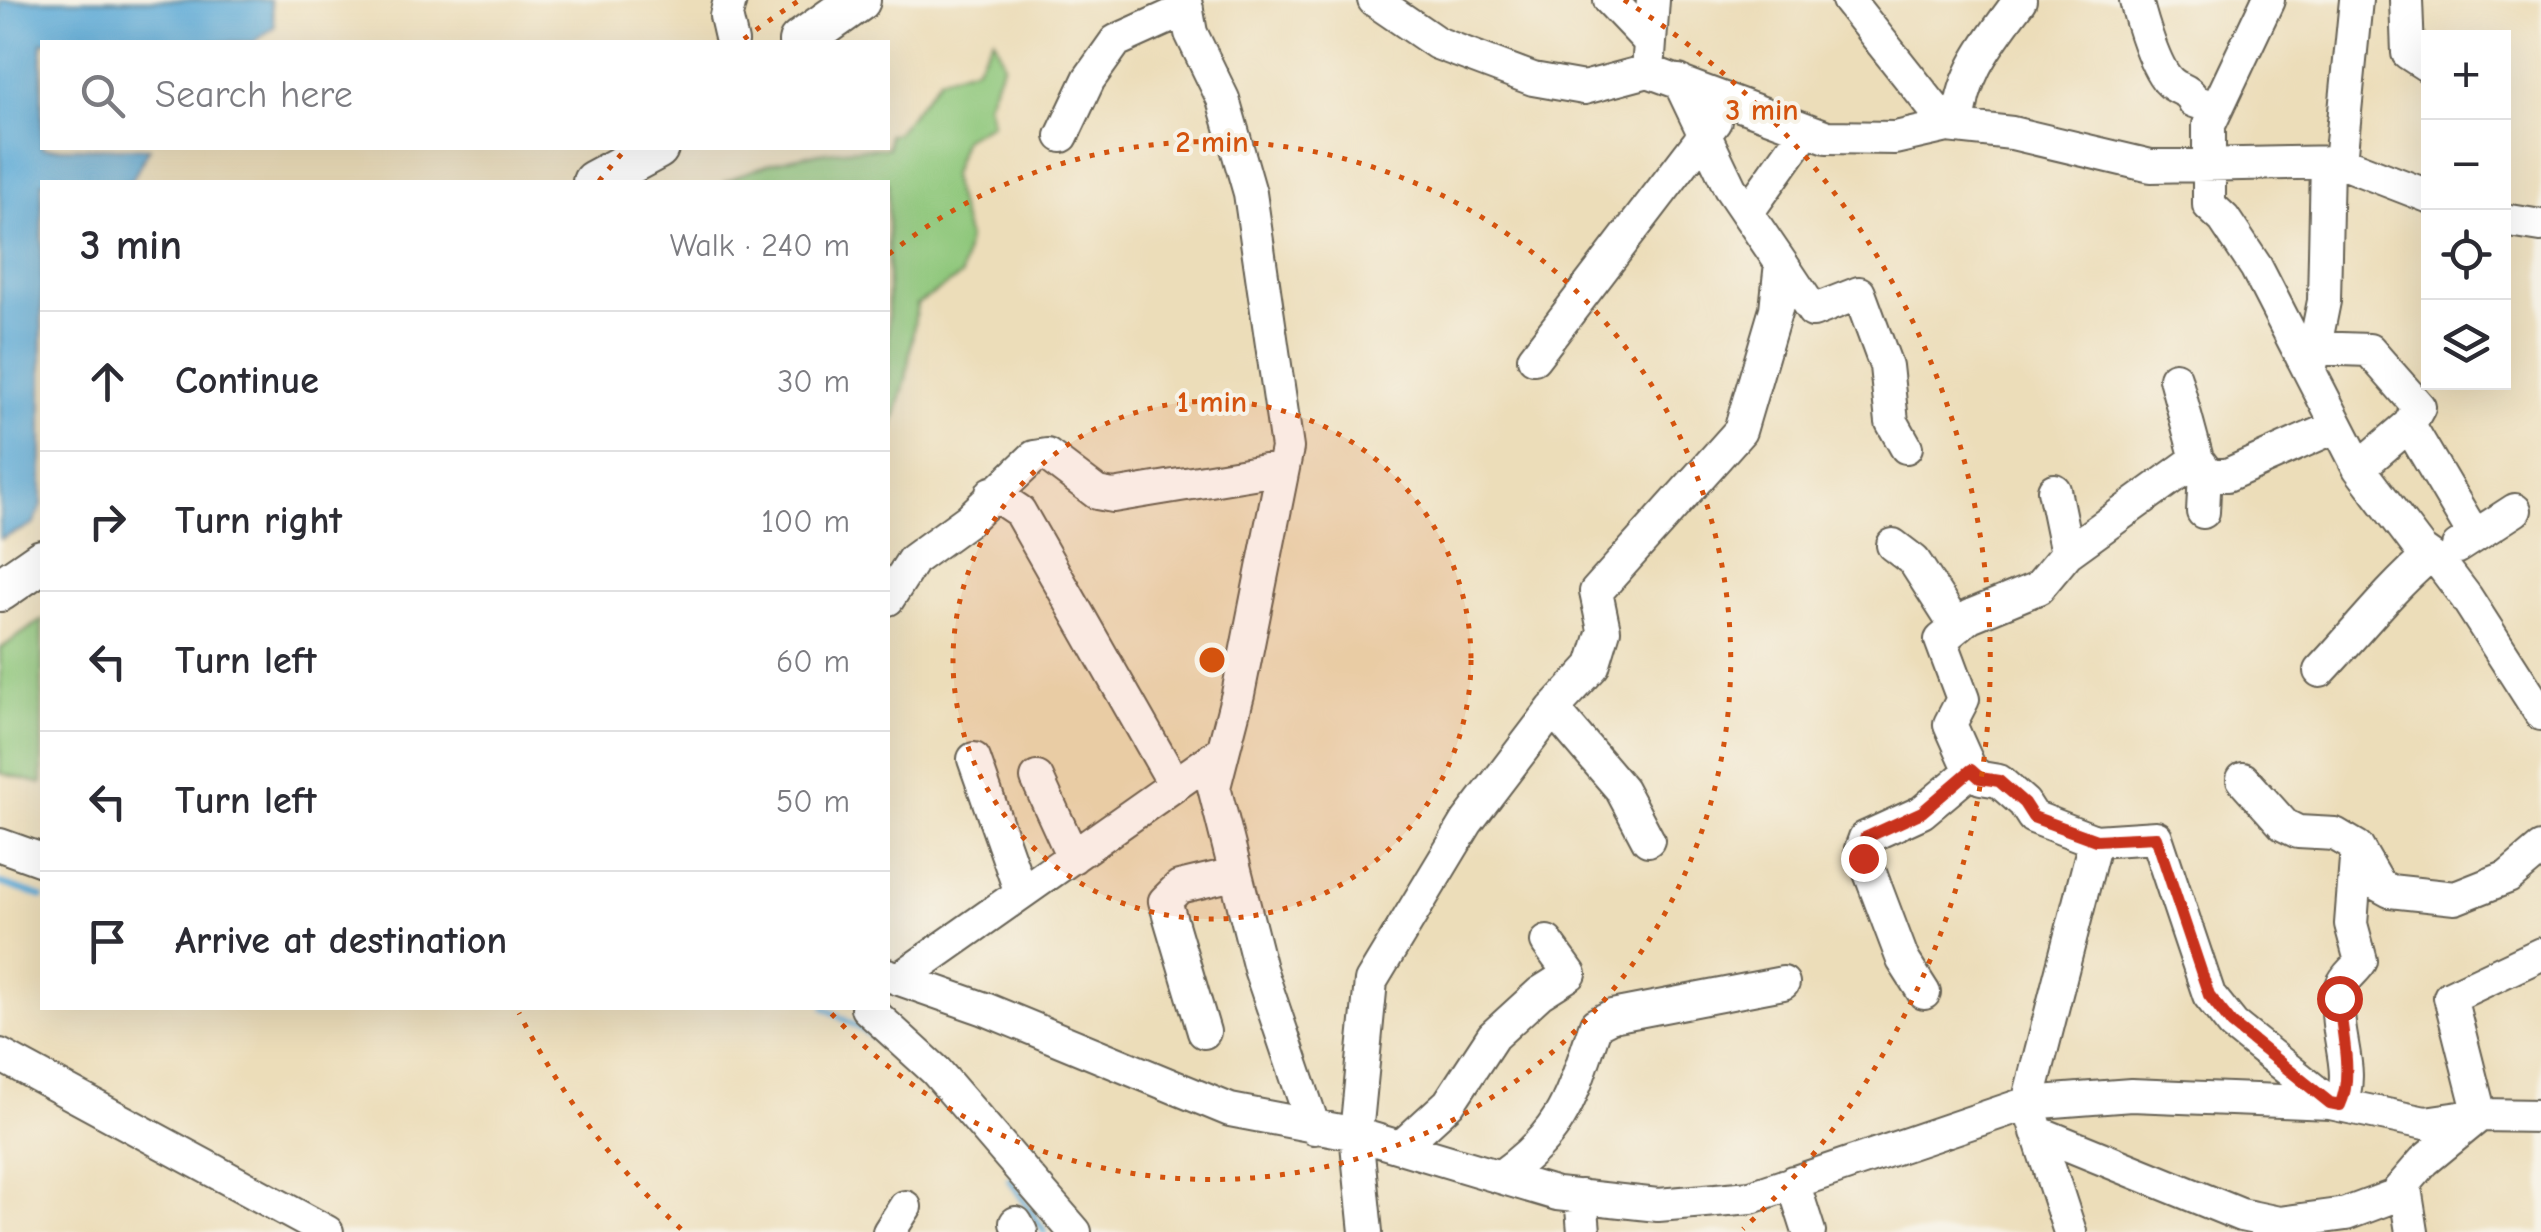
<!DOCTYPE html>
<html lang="en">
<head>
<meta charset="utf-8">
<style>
  body { margin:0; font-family:"Comic Neue",sans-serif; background:#f7f7f7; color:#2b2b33 }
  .controls { position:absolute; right:30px; top:30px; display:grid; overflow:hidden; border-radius:0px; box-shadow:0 10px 40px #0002 }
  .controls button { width:90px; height:90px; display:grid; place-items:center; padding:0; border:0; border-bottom:2px solid #e1e1e2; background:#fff; color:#2b2b33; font:50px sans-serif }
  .stop { position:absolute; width:30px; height:30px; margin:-22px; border:8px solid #c8321e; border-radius:50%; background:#fff }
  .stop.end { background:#c8321e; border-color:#fff; box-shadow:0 2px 10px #0008 }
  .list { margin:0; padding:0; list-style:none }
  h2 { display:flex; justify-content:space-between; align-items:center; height:130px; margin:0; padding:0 40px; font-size:42px }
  h2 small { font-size:32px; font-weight:400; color:#7c7c81 }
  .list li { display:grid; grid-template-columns:65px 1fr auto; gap:30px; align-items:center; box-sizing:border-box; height:140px; padding:0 40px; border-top:2px solid #e1e1e2 }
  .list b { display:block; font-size:38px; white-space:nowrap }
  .list em { font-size:32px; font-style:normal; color:#7c7c81 }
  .icon { flex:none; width:55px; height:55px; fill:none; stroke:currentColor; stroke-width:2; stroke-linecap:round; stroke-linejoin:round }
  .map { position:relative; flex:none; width:2541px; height:1232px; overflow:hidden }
  .search { position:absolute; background:#fff; box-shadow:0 10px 40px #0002; left:40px; top:40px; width:850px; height:110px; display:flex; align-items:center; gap:25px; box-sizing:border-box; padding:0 35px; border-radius:0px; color:#7c7c81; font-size:38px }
  .panel { position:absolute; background:#fff; box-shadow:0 10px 40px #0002; left:40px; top:180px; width:850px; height:830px; border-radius:0px }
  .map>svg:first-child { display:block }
  .green { fill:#8fc77b; stroke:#56724c; stroke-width:2.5 }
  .water { fill:#5eabd7; stroke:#3d647a; stroke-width:2.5 }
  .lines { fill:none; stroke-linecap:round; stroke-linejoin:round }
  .stream { stroke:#5eabd7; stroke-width:6 }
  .minor-casing { stroke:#656053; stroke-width:36 }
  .major-casing { stroke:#656053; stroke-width:46 }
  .minor { stroke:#fff; stroke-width:32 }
  .major { stroke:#fff; stroke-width:42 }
  .route { stroke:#c8321e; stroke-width:12 }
  .ring { fill:none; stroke:#d4530e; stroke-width:5; stroke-dasharray:5 10 }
  .centre { fill:#d4530e; stroke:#f7f3e8; stroke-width:5 }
  .ring-label { font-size:30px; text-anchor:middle; font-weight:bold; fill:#d4530e; stroke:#f7f3e8; stroke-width:8; stroke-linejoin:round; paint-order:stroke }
</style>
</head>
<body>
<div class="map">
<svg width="2541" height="1232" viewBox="0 0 2541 1232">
  <rect width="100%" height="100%" fill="#f7f3e8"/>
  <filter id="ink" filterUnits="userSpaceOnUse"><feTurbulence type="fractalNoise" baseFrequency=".01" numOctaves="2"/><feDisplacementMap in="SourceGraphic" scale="20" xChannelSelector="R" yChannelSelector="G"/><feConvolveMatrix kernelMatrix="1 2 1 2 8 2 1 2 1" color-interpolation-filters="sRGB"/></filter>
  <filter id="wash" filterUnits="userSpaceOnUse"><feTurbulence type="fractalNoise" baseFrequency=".0048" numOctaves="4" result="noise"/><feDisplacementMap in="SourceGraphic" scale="40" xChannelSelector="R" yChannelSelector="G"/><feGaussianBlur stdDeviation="2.25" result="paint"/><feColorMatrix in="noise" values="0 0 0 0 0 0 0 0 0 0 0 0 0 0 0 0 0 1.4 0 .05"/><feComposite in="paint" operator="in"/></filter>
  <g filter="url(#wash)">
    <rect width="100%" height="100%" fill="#ecddb9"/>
    <!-- green -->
    <path class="green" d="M 994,38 L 1004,63 L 987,103 L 992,123 L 964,138 L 951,177 L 968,239 L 961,276 L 917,304 L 906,379 L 888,442 L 888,182 L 724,182 C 775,157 831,148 888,148 L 888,135 L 896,133 L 940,78 L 976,67 Z
      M 42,620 L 42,784 L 0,773 L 0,649 Z"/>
    <!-- water -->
    <path class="water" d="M 0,0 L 270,0 L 275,26 L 254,42 L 42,42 L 42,148 L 149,148 L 131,182 L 42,182 L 42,505 L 33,525 L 0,539 Z"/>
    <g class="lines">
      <!-- stream -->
      <path class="stream" d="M 0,883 L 42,897
        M 825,1008 L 880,1041
        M 1009,1179 L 1045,1232"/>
    </g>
  </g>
  <g filter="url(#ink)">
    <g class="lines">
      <defs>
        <path id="minor" d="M 730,0 L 726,16 L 732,42
          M 1185,0 L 1191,33 L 1223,99 L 1250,193 L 1287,448 L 1238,694 L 1214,787 L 1260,969 L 1314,1128
          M 1374,0 L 1437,43 L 1533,79 L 1584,88 L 1648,71 L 1827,137 L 1895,138 L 1948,126 L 2012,133 L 2151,166 L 2340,162 L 2428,196
          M 1610,0 L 1649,41
          M 1848,0 L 1948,126
          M 2136,0 C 2141,20 2155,69 2170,82 C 2179,91 2188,88 2194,101 L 2215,108
          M 2268,0 L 2209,125 L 2209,205 L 2224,219 L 2256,267 L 2359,468 L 2421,550 L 2441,564 L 2466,597 L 2541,714
          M 2406,0 L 2408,53 L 2428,66
          M 1648,71 L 1653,0
          M 1959,127 C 1960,75 1990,41 2020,0
          M 1062,136 L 1089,79 L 1116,41 L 1187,9
          M 2340,162 L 2356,0
          M 1747,213 L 1806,130
          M 2504,220 L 2541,226
          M 1781,263 L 1813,311 L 1859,293 L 1886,366 L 1892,422 L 1906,447
          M 2314,348 L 2369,350 L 2419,407 L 2409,425 L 2359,468
          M 1534,358 L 1715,121
          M 2311,366 L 2324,301 L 2327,162
          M 2175,378 L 2197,459 L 2067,553 L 2038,588 L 1970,616 L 1941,640 L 1963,699 L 1950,724 L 1971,771 L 1981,778 L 1999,781 L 2024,803 L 2033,817 L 2095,841 L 2156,837 L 2209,995 L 2233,1025 L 2330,1103
          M 2409,425 L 2474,535
          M 2197,459 L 2209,475 L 2227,475 L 2337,426
          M 2054,490 L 2067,553
          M 992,493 L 1019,511 L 1175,785
          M 2203,512 L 2205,471
          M 1893,545 L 1914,561 L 1955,625
          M 2458,547 L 2515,510
          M 888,599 L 913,560 L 968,520 L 1034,457 L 1047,455 L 1097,493 L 1113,496 L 1283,468
          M 2320,671 C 2357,632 2388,591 2429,556
          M 1553,709 L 1621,789 L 1648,840
          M 974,759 L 1021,893
          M 1037,778 L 1073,857
          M 2243,779 L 2284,825 L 2298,832 L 2335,834 L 2357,847 L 2379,885 L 2390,891 L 2455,898 L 2508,877 L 2541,849
          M 0,845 L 42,860
          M 888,975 L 985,1009 L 1230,1110 L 1356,1134 L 1557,1194 L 1658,1205 L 1751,1197 L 2028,1103 L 2131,1095 L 2330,1103 L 2425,1123 L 2480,1115 L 2541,1116
          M 899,979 L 1223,751
          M 1924,993 L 1903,960 L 1861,849 L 1865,838 L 1922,812 L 1971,771
          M 867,1008 L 936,1071 L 1075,1232
          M 1204,1032 L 1165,901 L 1179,887 L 1234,874
          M 0,1055 L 327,1232
          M 2340,1105 C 2358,1066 2328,1027 2342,986 C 2346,975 2355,971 2361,961 L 2351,924 L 2357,847
          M 2037,1132 L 2241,1215 L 2279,1223 L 2346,1214 L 2394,1196 L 2424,1161 L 2480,1115 L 2450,997 L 2541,954
          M 1402,1146 L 1449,1103 L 1493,1036 L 1540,993 L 1570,974 L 1547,942
          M 1501,1176 C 1566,1130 1571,1096 1596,1024 L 1612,1016 L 1783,983
          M 1793,1182 L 1809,1232
          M 2405,1188 L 2412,1232
          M 1581,1196 L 1584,1232
          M 1016,1223 L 1021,1232
          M 889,1232 L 905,1207
          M 1366,1232 L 1356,1134 L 1371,981 L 1467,822 L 1553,709 L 1593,666 L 1604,630 L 1596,592 L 1740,431 L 1776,309 L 1781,263 L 1730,188 L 1679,81
          M 2070,1232 L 2028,1103 L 2095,841"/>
        <path id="major" d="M 800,42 L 859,0
          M 594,182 L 657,148
          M 0,590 L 42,561"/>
      </defs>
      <!-- minor casing -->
      <use href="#minor" class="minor-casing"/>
      <!-- major casing -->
      <use href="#major" class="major-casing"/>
      <!-- minor -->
      <use href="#minor" class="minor"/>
      <!-- major -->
      <use href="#major" class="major"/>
    </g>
  </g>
  <g class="lines" filter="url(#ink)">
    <!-- route -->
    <path class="route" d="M 1863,858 L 1865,838 L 1922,812 L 1971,770 L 1980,778 L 1999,781 L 2024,803 L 2033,817 L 2096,840 L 2156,837 L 2209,995 L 2232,1024 L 2330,1103 L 2340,1105 C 2354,1075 2341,1032 2339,998"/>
  </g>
  <!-- distance rings -->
  <circle cx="1212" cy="660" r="259" fill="#d4530e" fill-opacity=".12"/>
  <g class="ring">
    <circle cx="1212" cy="660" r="259"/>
    <path d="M889 254A519 519 0 1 1 829 1011"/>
    <path d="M681 1229A778 778 0 0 1 519 1013M599 181A778 778 0 0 1 625 150M744 39A778 778 0 0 1 800 0M1624 0A778 778 0 0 1 1743 1229"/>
  </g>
  <circle cx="1212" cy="660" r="15" class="centre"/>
  <g class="ring-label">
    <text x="1762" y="120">3 min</text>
    <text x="1212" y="152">2 min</text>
    <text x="1212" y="412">1 min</text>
  </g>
</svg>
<div class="controls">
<button>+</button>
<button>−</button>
<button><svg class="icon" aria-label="locate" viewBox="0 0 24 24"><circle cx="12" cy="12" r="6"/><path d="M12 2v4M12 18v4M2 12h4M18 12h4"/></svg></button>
<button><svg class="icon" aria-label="layers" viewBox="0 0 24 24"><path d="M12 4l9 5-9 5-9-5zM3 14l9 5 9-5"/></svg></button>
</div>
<div class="stop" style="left:2339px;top:998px"></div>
<div class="stop end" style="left:1863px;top:858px"></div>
<div class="search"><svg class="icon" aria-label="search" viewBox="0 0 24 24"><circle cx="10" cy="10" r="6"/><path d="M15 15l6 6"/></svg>Search here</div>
<section class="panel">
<h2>3 min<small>Walk · 240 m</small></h2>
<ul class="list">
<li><svg class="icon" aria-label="ahead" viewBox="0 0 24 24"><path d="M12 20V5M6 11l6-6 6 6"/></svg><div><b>Continue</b></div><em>30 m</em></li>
<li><svg class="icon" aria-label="right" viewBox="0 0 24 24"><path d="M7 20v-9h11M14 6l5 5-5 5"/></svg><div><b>Turn right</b></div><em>100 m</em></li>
<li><svg class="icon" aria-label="left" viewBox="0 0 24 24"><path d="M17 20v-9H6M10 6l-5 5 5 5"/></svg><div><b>Turn left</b></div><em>60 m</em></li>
<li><svg class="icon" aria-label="left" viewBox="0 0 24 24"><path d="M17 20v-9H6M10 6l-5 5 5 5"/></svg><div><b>Turn left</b></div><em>50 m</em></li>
<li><svg class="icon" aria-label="arrive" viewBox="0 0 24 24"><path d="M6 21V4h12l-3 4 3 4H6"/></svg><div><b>Arrive at destination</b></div></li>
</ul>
</section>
</div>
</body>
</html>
